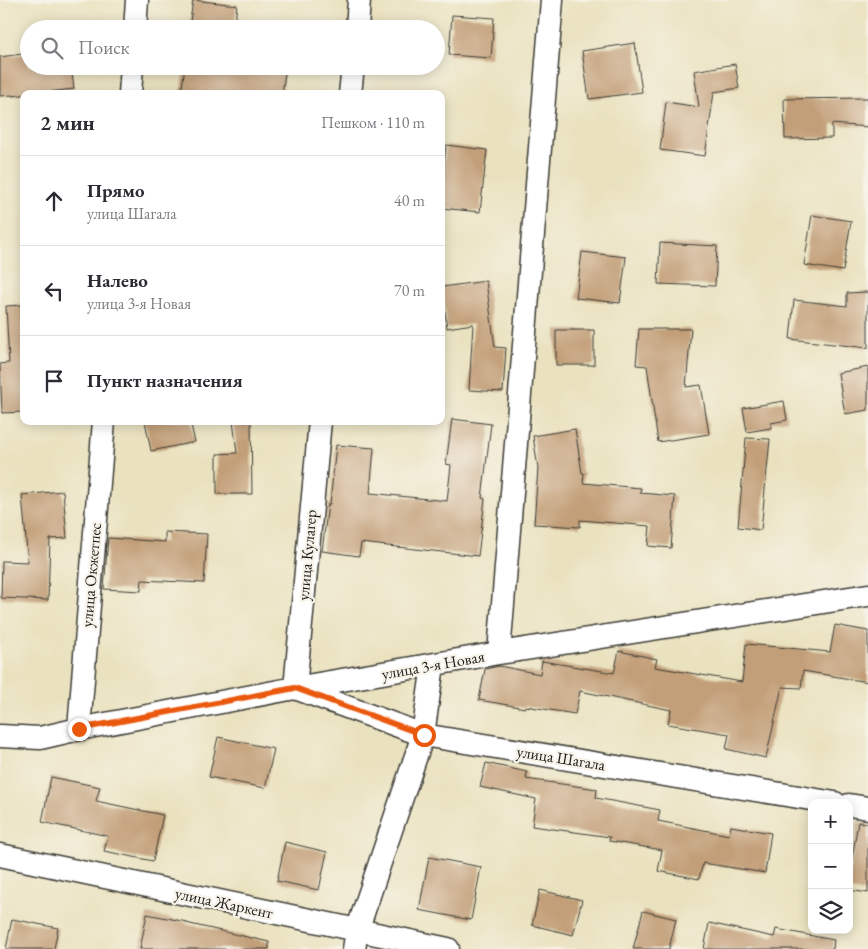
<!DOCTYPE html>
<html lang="ru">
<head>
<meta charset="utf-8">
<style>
  body { margin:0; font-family:"EB Garamond",serif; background:#f7f7f7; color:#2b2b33 }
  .controls { position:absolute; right:15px; bottom:15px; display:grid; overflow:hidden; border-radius:10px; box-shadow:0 2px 12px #0003 }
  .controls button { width:45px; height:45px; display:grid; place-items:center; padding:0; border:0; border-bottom:1px solid #e1e1e2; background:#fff; color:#2b2b33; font:25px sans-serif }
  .stop { position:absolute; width:15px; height:15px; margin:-11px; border:4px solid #ea580c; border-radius:50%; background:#fff }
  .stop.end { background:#ea580c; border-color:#fff; box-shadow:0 1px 5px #0008 }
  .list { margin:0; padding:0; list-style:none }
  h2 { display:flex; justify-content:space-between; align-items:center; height:65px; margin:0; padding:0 20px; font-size:21px }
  h2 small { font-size:16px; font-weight:400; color:#7c7c81 }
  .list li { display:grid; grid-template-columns:32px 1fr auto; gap:15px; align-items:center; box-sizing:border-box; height:90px; padding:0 20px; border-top:1px solid #e1e1e2 }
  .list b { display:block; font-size:19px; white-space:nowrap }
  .list p { margin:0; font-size:16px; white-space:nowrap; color:#7c7c81 }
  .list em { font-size:16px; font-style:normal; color:#7c7c81 }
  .icon { flex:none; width:28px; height:28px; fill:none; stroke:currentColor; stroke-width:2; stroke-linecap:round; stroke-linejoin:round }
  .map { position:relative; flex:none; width:868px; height:949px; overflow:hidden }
  .search { position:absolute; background:#fff; box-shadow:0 2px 12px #0003; left:20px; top:20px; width:425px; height:55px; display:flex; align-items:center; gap:12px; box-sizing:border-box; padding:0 18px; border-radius:28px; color:#7c7c81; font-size:19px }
  .panel { position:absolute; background:#fff; box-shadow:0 2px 12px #0003; left:20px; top:90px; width:425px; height:335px; border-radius:10px }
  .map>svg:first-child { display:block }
  .building { fill:#c29f78 }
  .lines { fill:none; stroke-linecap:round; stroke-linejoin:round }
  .street-casing { stroke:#3b3a34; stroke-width:25 }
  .street { stroke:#fff; stroke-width:22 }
  .route { stroke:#ea580c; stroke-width:6 }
  .labels { text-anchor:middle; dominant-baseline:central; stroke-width:4.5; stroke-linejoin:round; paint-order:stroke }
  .street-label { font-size:16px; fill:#1c1c1c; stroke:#f7f3e8 }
</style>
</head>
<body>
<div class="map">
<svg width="868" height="949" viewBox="0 0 868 949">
  <rect width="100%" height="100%" fill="#f7f3e8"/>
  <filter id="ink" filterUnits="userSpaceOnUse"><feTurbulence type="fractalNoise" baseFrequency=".02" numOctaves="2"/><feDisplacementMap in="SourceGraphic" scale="10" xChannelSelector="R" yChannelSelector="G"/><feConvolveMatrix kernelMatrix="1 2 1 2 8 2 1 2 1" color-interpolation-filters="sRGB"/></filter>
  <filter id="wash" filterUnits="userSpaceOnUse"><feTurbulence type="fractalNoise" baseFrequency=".0096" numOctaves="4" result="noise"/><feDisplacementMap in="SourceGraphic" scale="20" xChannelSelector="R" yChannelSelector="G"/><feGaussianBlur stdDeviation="1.12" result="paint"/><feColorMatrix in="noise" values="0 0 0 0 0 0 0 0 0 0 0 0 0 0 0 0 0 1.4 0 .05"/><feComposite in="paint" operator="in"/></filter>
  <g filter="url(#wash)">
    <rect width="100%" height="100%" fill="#eae2bf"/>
    <g id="blocks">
      <!-- building -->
      <path class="building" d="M 193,0 L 237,5 L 234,29 L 189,29 Z
        M 452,15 L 494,18 L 491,58 L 449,55 Z
        M 635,43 L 642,92 L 589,99 L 582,51 Z
        M 29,53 L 29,66 L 71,66 L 74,89 L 12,96 L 12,95 L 0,96 L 0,57 Z
        M 735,64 L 739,88 L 714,92 L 705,156 L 660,150 L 666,102 L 699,107 L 694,71 Z
        M 185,66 L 286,66 L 282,94 L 245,94 L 223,91 L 223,94 L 181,94 Z
        M 868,98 L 868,127 L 832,124 L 832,138 L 785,139 L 784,99 Z
        M 446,145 L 487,150 L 480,212 L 441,208 L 441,193 Z
        M 812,215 L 851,221 L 843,271 L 804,265 Z
        M 660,243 L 717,246 L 715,286 L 658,284 Z
        M 582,252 L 626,257 L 620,303 L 576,298 Z
        M 486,281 L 495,347 L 506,348 L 503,392 L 469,390 L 473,324 L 447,328 L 442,287 Z
        M 868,292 L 868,348 L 790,339 L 794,300 L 847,306 L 847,293 Z
        M 24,305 L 24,412 L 2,413 L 0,364 L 9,363 L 6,306 Z
        M 639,329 L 691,329 L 686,387 L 701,385 L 709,434 L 658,442 L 647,366 L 636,365 Z
        M 556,330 L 594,330 L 594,365 L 556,365 Z
        M 868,367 L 868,410 L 845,414 L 838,373 Z
        M 784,401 L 787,420 L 771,423 L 771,428 L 747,432 L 743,408 Z
        M 452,419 L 491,424 L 482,498 L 485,499 L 478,556 L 361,543 L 359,556 L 322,551 L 328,504 L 330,504 L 336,445 L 374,448 L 370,493 L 447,501 L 451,465 L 446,464 Z
        M 145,421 L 190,421 L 195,442 L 151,451 Z
        M 233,421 L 251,421 L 252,494 L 217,494 L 217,454 L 237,453 Z
        M 575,429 L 582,473 L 584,473 L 583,483 L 641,488 L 640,493 L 675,496 L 671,548 L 648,546 L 650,526 L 580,520 L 580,527 L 534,524 L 538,468 L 533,436 Z
        M 746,438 L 770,439 L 761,530 L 738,527 Z
        M 63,491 L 67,538 L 50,539 L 48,600 L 1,598 L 2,561 L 28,562 L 22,495 Z
        M 165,532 L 207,534 L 204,583 L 142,580 L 141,591 L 104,589 L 108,538 L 165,542 Z
        M 835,625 L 868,631 L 868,682 L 803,671 L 801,688 L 782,687 L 766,758 L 726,749 L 729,734 L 668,724 L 671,710 L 580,691 L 575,714 L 525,706 L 525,708 L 479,700 L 485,669 L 499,666 L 540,674 L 542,661 L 614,673 L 619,651 L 657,659 L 655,667 L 742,682 L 746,644 L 830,652 Z
        M 218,737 L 274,749 L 265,788 L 209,777 Z
        M 486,763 L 527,772 L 526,779 L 597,789 L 596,798 L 660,810 L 658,821 L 729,835 L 731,826 L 771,833 L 765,873 L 703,863 L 699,879 L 658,871 L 662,850 L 609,841 L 610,837 L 532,826 L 536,799 L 480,787 Z
        M 51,777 L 100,787 L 96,801 L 163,815 L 153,861 L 104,851 L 108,836 L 42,822 Z
        M 858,822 L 868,823 L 868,893 L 849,890 L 849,877 Z
        M 285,842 L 327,852 L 319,890 L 277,881 Z
        M 429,857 L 481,867 L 471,920 L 419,910 Z
        M 540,890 L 582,900 L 573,935 L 532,925 Z
        M 643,911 L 676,919 L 669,949 L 633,949 Z
        M 147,914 L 187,922 L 186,923 L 269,942 L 269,949 L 140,949 Z
        M 12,919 L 58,928 L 54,949 L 6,949 Z
        M 709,923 L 774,937 L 776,929 L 834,940 L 833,949 L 704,949 Z"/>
    </g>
  </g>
  <g filter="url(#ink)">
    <use href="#blocks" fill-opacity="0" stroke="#3b3a34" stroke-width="1"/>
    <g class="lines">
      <defs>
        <path id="street" d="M 135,29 L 137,0
          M 357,29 L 359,0
          M 130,94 L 132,66
          M 350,94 L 353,66
          M 320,421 L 295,688 L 423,735 L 835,803
          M 499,653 L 552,0
          M 79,729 L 104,421
          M 0,736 L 40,738 L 79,729 L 295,688 L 499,653 L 868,595
          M 849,805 L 868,808
          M 0,855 L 448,949
          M 354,949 L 357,931 L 423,735 L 433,665"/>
      </defs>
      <!-- street casing -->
      <use href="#street" class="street-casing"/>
      <!-- street -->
      <use href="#street" class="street"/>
    </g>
  </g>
  <g class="lines" filter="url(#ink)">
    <!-- route -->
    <path class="route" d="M 79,729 L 295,688 L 424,735"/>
  </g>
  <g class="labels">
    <!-- street labels -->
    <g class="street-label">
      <text transform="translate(307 555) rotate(-85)">улица Кулагер</text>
      <text transform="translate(91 575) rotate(-85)">улица Окжетпес</text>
      <text transform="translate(433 665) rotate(-10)">улица 3-я Новая</text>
      <text transform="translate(561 758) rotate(9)">улица Шагала</text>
      <text transform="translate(224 903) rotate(12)">улица Жаркент</text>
    </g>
  </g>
</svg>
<div class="controls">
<button>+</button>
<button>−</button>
<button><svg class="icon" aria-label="layers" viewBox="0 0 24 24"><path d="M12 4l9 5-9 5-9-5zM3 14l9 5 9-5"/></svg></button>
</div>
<div class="stop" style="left:424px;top:735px"></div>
<div class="stop end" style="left:79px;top:729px"></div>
<div class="search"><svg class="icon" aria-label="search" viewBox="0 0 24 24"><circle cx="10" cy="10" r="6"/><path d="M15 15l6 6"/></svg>Поиск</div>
<section class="panel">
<h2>2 мин<small>Пешком · 110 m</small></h2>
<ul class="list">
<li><svg class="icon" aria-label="ahead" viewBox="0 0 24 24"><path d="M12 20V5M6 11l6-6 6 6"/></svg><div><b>Прямо</b><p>улица Шагала</p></div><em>40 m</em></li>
<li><svg class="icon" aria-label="left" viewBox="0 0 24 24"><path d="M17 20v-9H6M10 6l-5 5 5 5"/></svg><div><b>Налево</b><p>улица 3-я Новая</p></div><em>70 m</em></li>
<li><svg class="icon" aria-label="arrive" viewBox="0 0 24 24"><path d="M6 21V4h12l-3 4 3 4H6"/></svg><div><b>Пункт назначения</b></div></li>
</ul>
</section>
</div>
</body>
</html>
